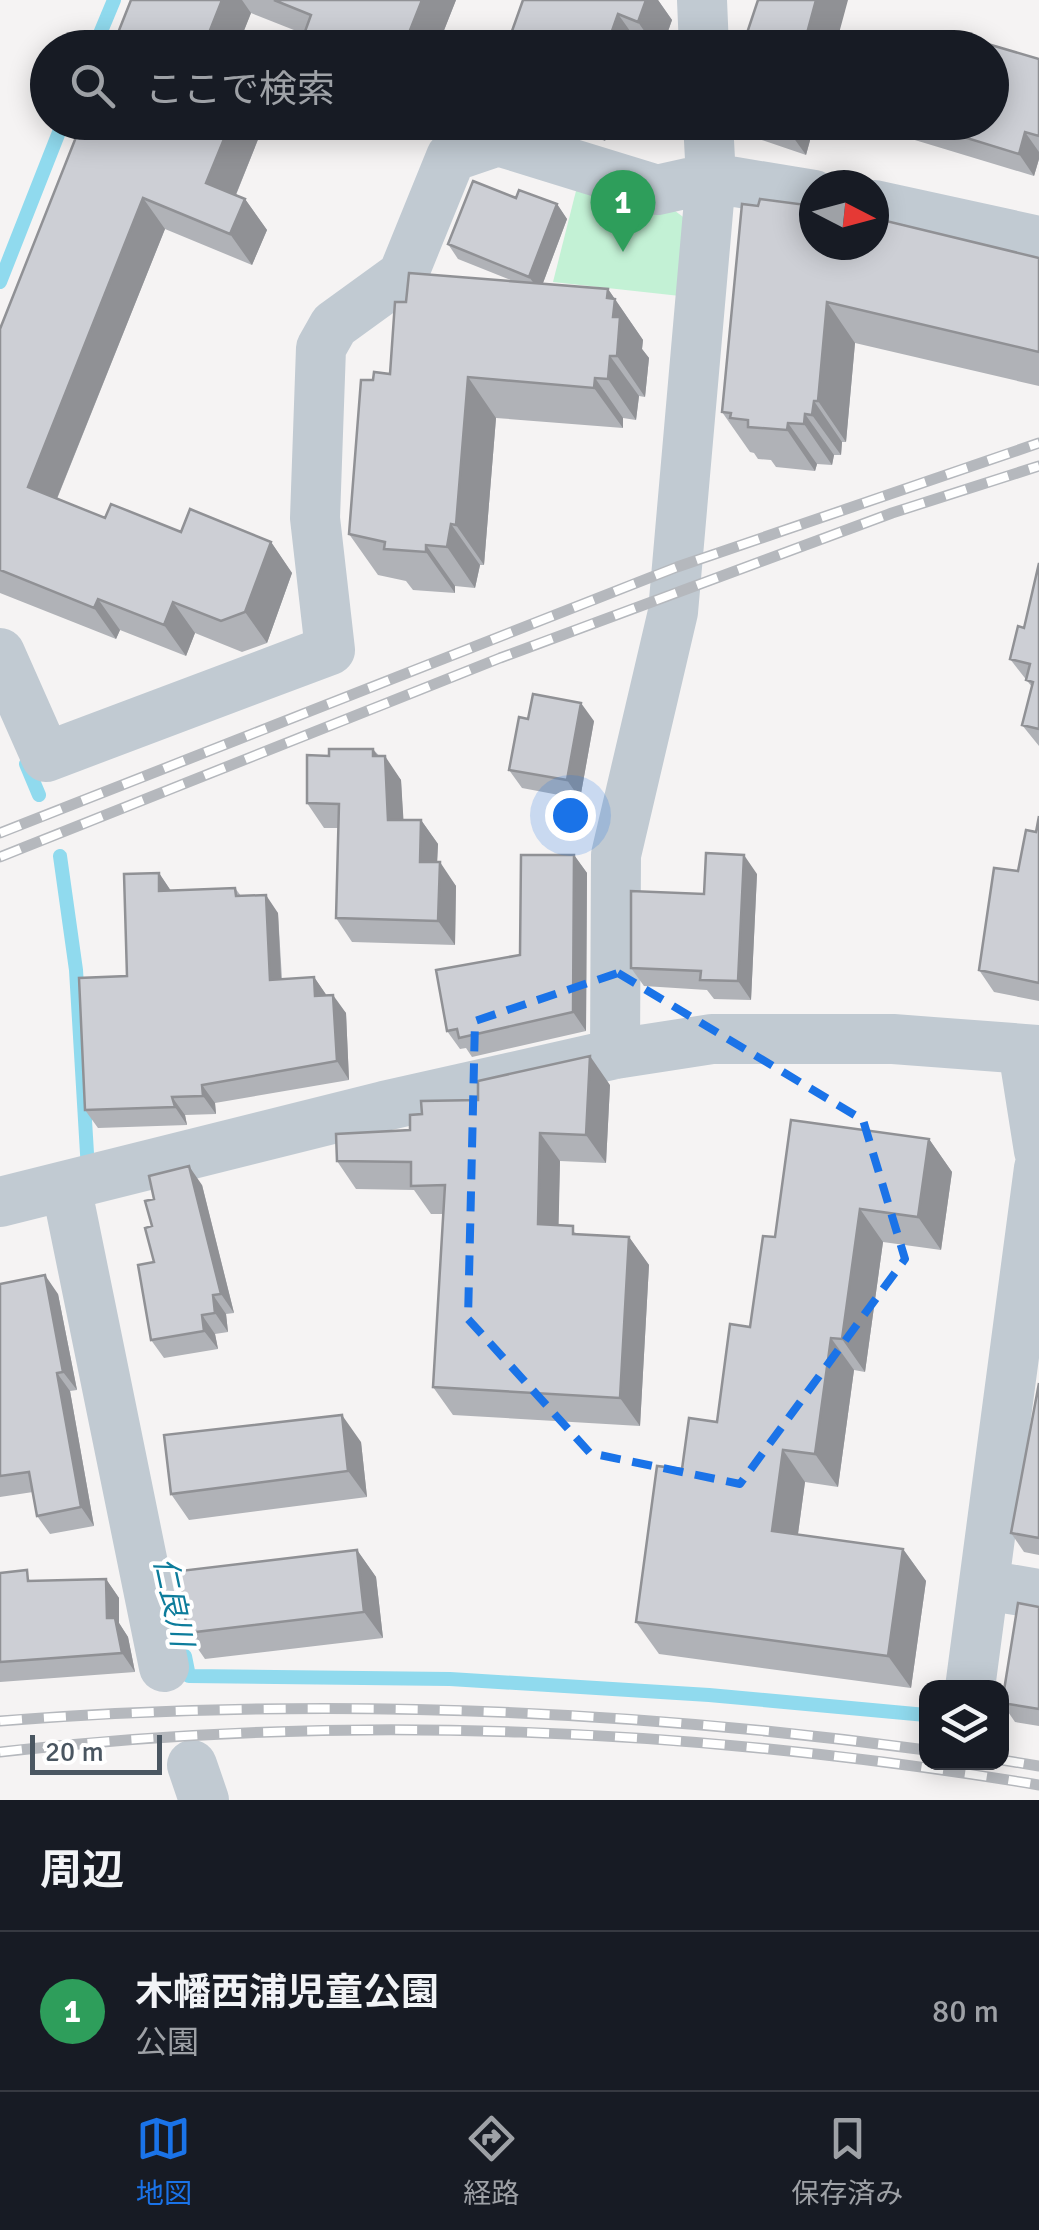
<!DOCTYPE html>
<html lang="ja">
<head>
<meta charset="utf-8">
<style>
  body { margin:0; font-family:Signika,"Noto Sans JP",sans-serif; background:#242831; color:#f1f3f6 }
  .controls { position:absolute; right:30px; bottom:30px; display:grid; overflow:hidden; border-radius:20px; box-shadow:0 5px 25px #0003 }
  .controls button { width:90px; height:90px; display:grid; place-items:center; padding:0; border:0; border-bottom:2px solid #363941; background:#171b24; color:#f1f3f6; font:50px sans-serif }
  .compass { position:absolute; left:799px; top:170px; width:90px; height:90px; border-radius:50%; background:#171b24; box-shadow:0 5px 25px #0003; rotate:96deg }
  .scale { position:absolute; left:30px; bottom:25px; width:132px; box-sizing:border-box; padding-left:10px; border:5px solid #4a5661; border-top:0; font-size:28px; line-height:35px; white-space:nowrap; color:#4a5661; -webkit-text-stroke:8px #fff; paint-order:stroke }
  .you { position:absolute; left:570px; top:815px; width:35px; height:35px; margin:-25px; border:8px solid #fff; border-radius:50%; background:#1a73e8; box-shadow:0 0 0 15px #1a73e833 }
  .badge { display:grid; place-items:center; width:65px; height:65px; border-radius:50%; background:#1a73e8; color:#fff; font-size:32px; font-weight:700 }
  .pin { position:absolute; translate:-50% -82px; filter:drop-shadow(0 2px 5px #0008) }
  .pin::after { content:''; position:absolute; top:52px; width:35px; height:30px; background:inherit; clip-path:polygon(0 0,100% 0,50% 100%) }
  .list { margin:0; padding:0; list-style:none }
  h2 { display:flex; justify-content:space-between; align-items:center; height:130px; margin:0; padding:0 40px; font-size:42px }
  h2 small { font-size:32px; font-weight:400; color:#9ea1a6 }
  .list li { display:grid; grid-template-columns:65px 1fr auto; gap:30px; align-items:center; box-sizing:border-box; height:160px; padding:0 40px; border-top:2px solid #363941 }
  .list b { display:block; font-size:38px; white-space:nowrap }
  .list p { margin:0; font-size:32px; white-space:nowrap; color:#9ea1a6 }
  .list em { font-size:32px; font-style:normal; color:#9ea1a6 }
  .icon { flex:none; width:55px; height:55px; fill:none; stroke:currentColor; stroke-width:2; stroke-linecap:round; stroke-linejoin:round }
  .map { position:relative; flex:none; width:1039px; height:1800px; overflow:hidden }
  .search { position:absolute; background:#171b24; box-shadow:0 5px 25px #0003; left:30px; right:30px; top:30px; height:110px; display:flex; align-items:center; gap:25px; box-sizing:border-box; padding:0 35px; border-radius:55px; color:#9ea1a6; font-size:38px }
  .sheet { height:290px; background:#171b24 }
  nav { display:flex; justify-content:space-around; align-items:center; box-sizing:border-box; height:140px; border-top:2px solid #363941; background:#171b24; font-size:28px; color:#9ea1a6 }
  nav a { display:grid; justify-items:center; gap:5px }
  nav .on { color:#1a73e8 }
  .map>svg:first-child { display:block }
  .green { fill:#c3f1d5 }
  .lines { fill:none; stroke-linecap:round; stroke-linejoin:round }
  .stream { stroke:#90daee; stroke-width:14 }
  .street { stroke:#c1cad2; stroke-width:50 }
  .rail-casing { stroke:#b5b8bd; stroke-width:11 }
  .rail { stroke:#fff; stroke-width:8; stroke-dasharray:22; stroke-linecap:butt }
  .wall { fill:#b0b2b7 }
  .shaded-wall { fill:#909195 }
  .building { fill:#cdcfd5; stroke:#909195; stroke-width:2.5 }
  .marked { fill:none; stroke:#1a73e8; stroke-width:8; stroke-dasharray:20 12; stroke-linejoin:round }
  .labels { text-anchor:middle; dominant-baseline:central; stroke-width:8; stroke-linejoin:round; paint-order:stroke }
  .water-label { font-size:30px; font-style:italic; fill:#0c7c9b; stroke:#fff }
</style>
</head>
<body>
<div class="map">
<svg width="1039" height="1800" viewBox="0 0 1039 1800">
  <rect width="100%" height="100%" fill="#f5f3f3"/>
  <!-- green -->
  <path class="green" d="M 578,183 L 667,205 L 690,222 L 680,296 L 553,282 Z"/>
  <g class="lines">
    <!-- stream -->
    <path class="stream" d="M 94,48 L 114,0
      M 0,282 L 63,122
      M 26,764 L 39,795
      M 60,856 L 76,970 L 88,1170
      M 185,1656 L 189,1676 L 450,1679 L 709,1695 L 926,1715"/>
    <!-- street -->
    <path class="street" d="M 702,0 L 704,48
      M 874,205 L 1039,241
      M 0,653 L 46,757 L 330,650 L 315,518 L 321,348 L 334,325 L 403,275 L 451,157 L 498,141 L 657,190 L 711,178 L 814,195
      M 1023,1050 L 1039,1151
      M 615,1054 L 616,855 L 673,612 L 711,178 L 708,122
      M 66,1186 L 164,1667
      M 0,1202 L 384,1106 L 615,1054 L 712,1039 L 893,1039 L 1039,1050
      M 985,1585 L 1039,1594
      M 970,1688 L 1039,1168
      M 192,1765 L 204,1800"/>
    <defs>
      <path id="rail" d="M 0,833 L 677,567 L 1039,443
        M 0,857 L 500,658 L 892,513 L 1039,466
        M 0,1721 C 310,1697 618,1708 926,1750
        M 0,1752 C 344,1712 698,1728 1039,1785
        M 1002,1760 L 1039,1766"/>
    </defs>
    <!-- rail casing -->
    <use href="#rail" class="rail-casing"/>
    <!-- rail -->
    <use href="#rail" class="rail"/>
  </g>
  <!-- wall -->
  <path class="wall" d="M 131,0 L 456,0 L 437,48 L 304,34 L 251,13 L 237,48 L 112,48 Z
    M 523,0 L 658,0 L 672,20 L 662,48 L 647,48 L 640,45 L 639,48 L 506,48 Z
    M 1039,59 L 1039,159 L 1034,176 L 895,134 L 887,122 L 992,122 Z
    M 82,122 L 265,122 L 236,195 L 245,199 L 267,230 L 252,265 L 165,229 L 57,499 L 105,518 L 181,532 L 271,542 L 292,573 L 267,643 L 242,652 L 195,633 L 186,656 L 120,630 L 116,639 L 0,593 L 0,329 Z
    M 555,122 L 611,122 L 605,141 Z
    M 747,122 L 815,122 L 806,155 L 759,139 Z
    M 516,198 L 557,204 L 567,219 L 543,283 L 608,289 L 643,340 L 642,349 L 649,358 L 645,397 L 639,396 L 636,420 L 623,418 L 623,428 L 496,418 L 484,565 L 480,565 L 475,588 L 455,586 L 455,593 L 413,590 L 406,581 L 378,575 L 349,534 L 373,380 L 390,374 L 406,302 L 513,281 L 458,259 L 448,244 Z
    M 742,204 L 1039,258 L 1039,386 L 855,343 L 846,442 L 842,442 L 841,455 L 834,455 L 832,465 L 817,464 L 815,471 L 776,467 L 771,460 L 758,459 L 754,453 L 750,452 L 722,412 Z
    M 1039,563 L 1039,746 L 1022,725 L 1032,687 L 1010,659 L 1024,628 Z
    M 528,719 L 594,721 L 580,799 L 522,788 L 509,770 Z
    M 373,749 L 401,780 L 403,820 L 421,820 L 438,844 L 437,862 L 456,886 L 455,945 L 352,942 L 336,918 L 338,828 L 324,828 L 307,803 Z
    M 1039,816 L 1039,1001 L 994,992 L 979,970 L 1018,871 L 1036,832 Z
    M 574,855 L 587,873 L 586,1031 L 472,1057 L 466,1048 L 460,1049 L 447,1031 L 520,955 Z
    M 159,873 L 171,891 L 235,888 L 241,896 L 278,913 L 282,979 L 314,977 L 327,996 L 346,1013 L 349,1080 L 215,1103 L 216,1114 L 185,1115 L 187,1125 L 98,1128 L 85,1110 Z
    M 757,874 L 751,1000 L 714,999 L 707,990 L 644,986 L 631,968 L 704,894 Z
    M 610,1085 L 606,1163 L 560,1161 L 558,1226 L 579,1234 L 629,1237 L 649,1265 L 640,1426 L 453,1415 L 433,1387 L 443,1214 L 431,1214 L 414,1190 L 356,1189 L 337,1161 L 410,1130 L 422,1114 L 478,1100 Z
    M 929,1139 L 952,1172 L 941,1250 L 883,1242 L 865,1372 L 854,1370 L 838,1487 L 805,1482 L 798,1534 L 903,1549 L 926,1581 L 911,1688 L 659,1654 L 636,1622 L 682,1469 L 717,1422 L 750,1327 L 775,1237 Z
    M 202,1185 L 234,1313 L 226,1314 L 228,1332 L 215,1334 L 218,1349 L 164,1358 L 151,1340 L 154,1262 L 152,1226 Z
    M 0,1284 L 58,1294 L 77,1390 L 70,1391 L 94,1526 L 50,1534 L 37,1516 L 33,1492 L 0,1497 Z
    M 1039,1383 L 1039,1555 L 1024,1552 L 1011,1533 Z
    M 361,1442 L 367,1497 L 189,1520 L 171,1494 Z
    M 357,1550 L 376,1577 L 383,1638 L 205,1659 L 187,1633 Z
    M 0,1573 L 35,1581 L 106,1579 L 119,1598 L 119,1623 L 128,1637 L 135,1672 L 0,1682 Z
    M 1039,1607 L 1039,1726 L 1015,1722 L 1002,1703 Z"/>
  <!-- shaded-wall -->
  <path class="shaded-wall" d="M 222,0 L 242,0 L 251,13 L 237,48 L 203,48 Z
    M 422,0 L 456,0 L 437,48 L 403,48 Z
    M 646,0 L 658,0 L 672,20 L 662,48 L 656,48 L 638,22 Z
    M 816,0 L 848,0 L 835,48 L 803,48 Z
    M 618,14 L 640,45 L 639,48 L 606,48 Z
    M 231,122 L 265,122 L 228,214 L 206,183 Z
    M 592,122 L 611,122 L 605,141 Z
    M 783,122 L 815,122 L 806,155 L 783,123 Z
    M 1025,132 L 1039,152 L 1039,159 L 1034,176 L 1019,154 Z
    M 143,198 L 165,229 L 49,518 L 28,487 Z
    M 245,199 L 267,230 L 252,265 L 230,234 Z
    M 557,204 L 567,219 L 540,291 L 529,277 Z
    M 608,289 L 643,340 L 642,349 L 649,358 L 645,397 L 617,356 L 613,317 L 607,298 Z
    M 827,302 L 855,343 L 846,442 L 818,401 Z
    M 610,356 L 639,396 L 636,420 L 608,379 Z
    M 468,377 L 496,418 L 484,565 L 456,525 Z
    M 595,378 L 623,418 L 623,428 L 594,388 Z
    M 814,401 L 842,442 L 841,455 L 812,415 Z
    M 805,414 L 834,455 L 832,465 L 804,424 Z
    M 788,423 L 817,464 L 815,471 L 787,430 Z
    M 451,524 L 480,565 L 475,588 L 447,547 Z
    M 271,542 L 292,573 L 267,643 L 245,612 Z
    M 426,545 L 455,586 L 455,593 L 426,552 Z
    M 98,599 L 120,630 L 116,639 L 94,608 Z
    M 173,602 L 195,633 L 186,656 L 164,625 Z
    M 581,703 L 594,721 L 580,799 L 567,780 Z
    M 373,749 L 385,767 L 385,756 L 401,780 L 405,844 L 388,820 L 373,756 Z
    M 421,820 L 438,844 L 436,886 L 420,862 Z
    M 574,855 L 587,873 L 586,1031 L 573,1012 Z
    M 744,855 L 757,874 L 751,1000 L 738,981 Z
    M 440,862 L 456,886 L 455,945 L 438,921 Z
    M 159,873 L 171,891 L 159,891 Z
    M 266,895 L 278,913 L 282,998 L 270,980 Z
    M 314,977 L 327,996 L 315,996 Z
    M 333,995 L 346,1013 L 349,1080 L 337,1061 Z
    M 590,1056 L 610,1085 L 606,1163 L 586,1135 Z
    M 202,1085 L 215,1103 L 216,1114 L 203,1096 Z
    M 172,1097 L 185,1115 L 187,1125 L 175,1107 Z
    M 540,1133 L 560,1161 L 558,1253 L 538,1224 Z
    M 929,1139 L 952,1172 L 941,1250 L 918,1217 Z
    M 189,1166 L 202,1185 L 234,1313 L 221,1294 Z
    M 860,1209 L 883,1242 L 865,1372 L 842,1339 Z
    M 629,1237 L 649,1265 L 640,1426 L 620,1398 Z
    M 45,1275 L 58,1294 L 77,1390 L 63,1372 Z
    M 213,1295 L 226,1314 L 228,1332 L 215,1313 Z
    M 202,1315 L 215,1334 L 218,1349 L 204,1331 Z
    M 831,1338 L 854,1370 L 838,1487 L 815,1454 Z
    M 57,1373 L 70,1391 L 94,1526 L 81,1507 Z
    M 342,1415 L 361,1442 L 367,1497 L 348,1471 Z
    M 783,1450 L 805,1482 L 794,1563 L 772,1531 Z
    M 903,1549 L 926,1581 L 911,1688 L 888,1656 Z
    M 357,1550 L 376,1577 L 383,1638 L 364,1612 Z
    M 106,1579 L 119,1598 L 119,1623 L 128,1637 L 135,1672 L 122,1653 L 107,1618 Z"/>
  <!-- building -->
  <path class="building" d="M 131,0 L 222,0 L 203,48 L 112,48 Z
    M 274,0 L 422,0 L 403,48 L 299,48 L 311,15 Z
    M 523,0 L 646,0 L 638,22 L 618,14 L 606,48 L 506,48 Z
    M 758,0 L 816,0 L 803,48 L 742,48 Z
    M 957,35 L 1039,59 L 1039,136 L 1025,132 L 1019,154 L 915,122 L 992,122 L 992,48 L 954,48 Z
    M 82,122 L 231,122 L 206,183 L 245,199 L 230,234 L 143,198 L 28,487 L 105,518 L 111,504 L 181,532 L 190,509 L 271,542 L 245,612 L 221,621 L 173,602 L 164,625 L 98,599 L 94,608 L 0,570 L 0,329 Z
    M 473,181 L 516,198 L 519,190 L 557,204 L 529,277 L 448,244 Z
    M 760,199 L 814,206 L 814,245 L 874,245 L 874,218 L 1039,258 L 1039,352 L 827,302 L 818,401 L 814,401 L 812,415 L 805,414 L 804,424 L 788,423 L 787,430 L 748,427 L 748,420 L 730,418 L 731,413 L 722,412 L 742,204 L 758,206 Z
    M 409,273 L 608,289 L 607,298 L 615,299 L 613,317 L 620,317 L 617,356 L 610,356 L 608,379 L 595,378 L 594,388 L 468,377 L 456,525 L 451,524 L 447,547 L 426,545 L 426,552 L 384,549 L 385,542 L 349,534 L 361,380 L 373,380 L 374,372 L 390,374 L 395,302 L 406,302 Z
    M 1039,563 L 1039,729 L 1022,725 L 1033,682 L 1026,680 L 1030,664 L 1010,659 L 1018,626 L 1024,628 Z
    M 533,694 L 581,703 L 567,780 L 509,770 L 519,717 L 528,719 Z
    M 329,749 L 373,749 L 373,756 L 385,756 L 388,820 L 421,820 L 420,862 L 440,862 L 438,921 L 336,918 L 339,804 L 307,803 L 307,755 L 329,756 Z
    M 1039,816 L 1039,983 L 979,970 L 994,868 L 1018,871 L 1026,830 L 1036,832 Z
    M 706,853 L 744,855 L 738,981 L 700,980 L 701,971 L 631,968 L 631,891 L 704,894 Z
    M 521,855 L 574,855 L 573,1012 L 459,1038 L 457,1029 L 447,1031 L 436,970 L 520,955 Z
    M 159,873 L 159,891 L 235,888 L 236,896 L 266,895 L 270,980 L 314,977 L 315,996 L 333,995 L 337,1061 L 202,1085 L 203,1096 L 172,1097 L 175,1107 L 85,1110 L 79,978 L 127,976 L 124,874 Z
    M 590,1056 L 586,1135 L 540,1133 L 538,1224 L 573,1226 L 573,1234 L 629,1237 L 620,1398 L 433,1387 L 445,1185 L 411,1186 L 411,1162 L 337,1161 L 336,1134 L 410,1130 L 410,1115 L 422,1114 L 421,1101 L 478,1100 L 478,1081 Z
    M 791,1120 L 929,1139 L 918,1217 L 860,1209 L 842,1339 L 831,1338 L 815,1454 L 783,1450 L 772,1531 L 903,1549 L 888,1656 L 636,1622 L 657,1466 L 682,1469 L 689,1418 L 717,1422 L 730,1324 L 750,1327 L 763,1236 L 775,1237 Z
    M 189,1166 L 221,1294 L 213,1295 L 215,1313 L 202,1315 L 204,1331 L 151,1340 L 138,1265 L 154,1262 L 145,1228 L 152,1226 L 145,1201 L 154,1199 L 149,1176 Z
    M 45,1275 L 63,1372 L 57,1373 L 81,1507 L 37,1516 L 29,1472 L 0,1476 L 0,1284 Z
    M 1039,1383 L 1039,1538 L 1011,1533 Z
    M 342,1415 L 348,1471 L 171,1494 L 164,1435 Z
    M 357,1550 L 364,1612 L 187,1633 L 180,1571 Z
    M 27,1570 L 28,1581 L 106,1579 L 107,1618 L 115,1618 L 122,1653 L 0,1662 L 0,1573 Z
    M 1018,1603 L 1039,1607 L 1039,1709 L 1002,1703 Z"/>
  <!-- marked area -->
  <path class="marked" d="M 618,973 L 863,1120 L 905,1259 L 740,1484 L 590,1453 L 468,1319 L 475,1021 Z"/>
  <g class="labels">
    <!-- water labels -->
    <g class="water-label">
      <text transform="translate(173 1602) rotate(78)">仁良川</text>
    </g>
  </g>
</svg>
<div class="controls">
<button><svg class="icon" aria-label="layers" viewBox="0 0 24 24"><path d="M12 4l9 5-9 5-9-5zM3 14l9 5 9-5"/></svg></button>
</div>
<svg class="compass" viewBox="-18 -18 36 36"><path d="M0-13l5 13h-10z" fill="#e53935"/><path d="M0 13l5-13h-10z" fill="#9ea1a6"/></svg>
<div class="scale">20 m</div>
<div class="you"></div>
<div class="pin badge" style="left:623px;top:252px;background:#2e9e5b">1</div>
<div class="search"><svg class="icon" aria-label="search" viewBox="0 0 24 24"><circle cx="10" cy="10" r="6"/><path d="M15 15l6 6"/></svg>ここで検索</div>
</div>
<section class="sheet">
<h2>周辺<small></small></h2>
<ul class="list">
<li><span class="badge" style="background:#2e9e5b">1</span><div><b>木幡西浦児童公園</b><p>公園</p></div><em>80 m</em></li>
</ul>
</section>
<nav>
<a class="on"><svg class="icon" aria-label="map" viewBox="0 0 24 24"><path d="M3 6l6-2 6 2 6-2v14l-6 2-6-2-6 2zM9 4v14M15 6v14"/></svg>地図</a>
<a><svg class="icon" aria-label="directions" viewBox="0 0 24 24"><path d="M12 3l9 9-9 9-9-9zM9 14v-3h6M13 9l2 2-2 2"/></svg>経路</a>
<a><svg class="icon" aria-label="saved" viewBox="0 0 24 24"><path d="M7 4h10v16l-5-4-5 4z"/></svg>保存済み</a>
</nav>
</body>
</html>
